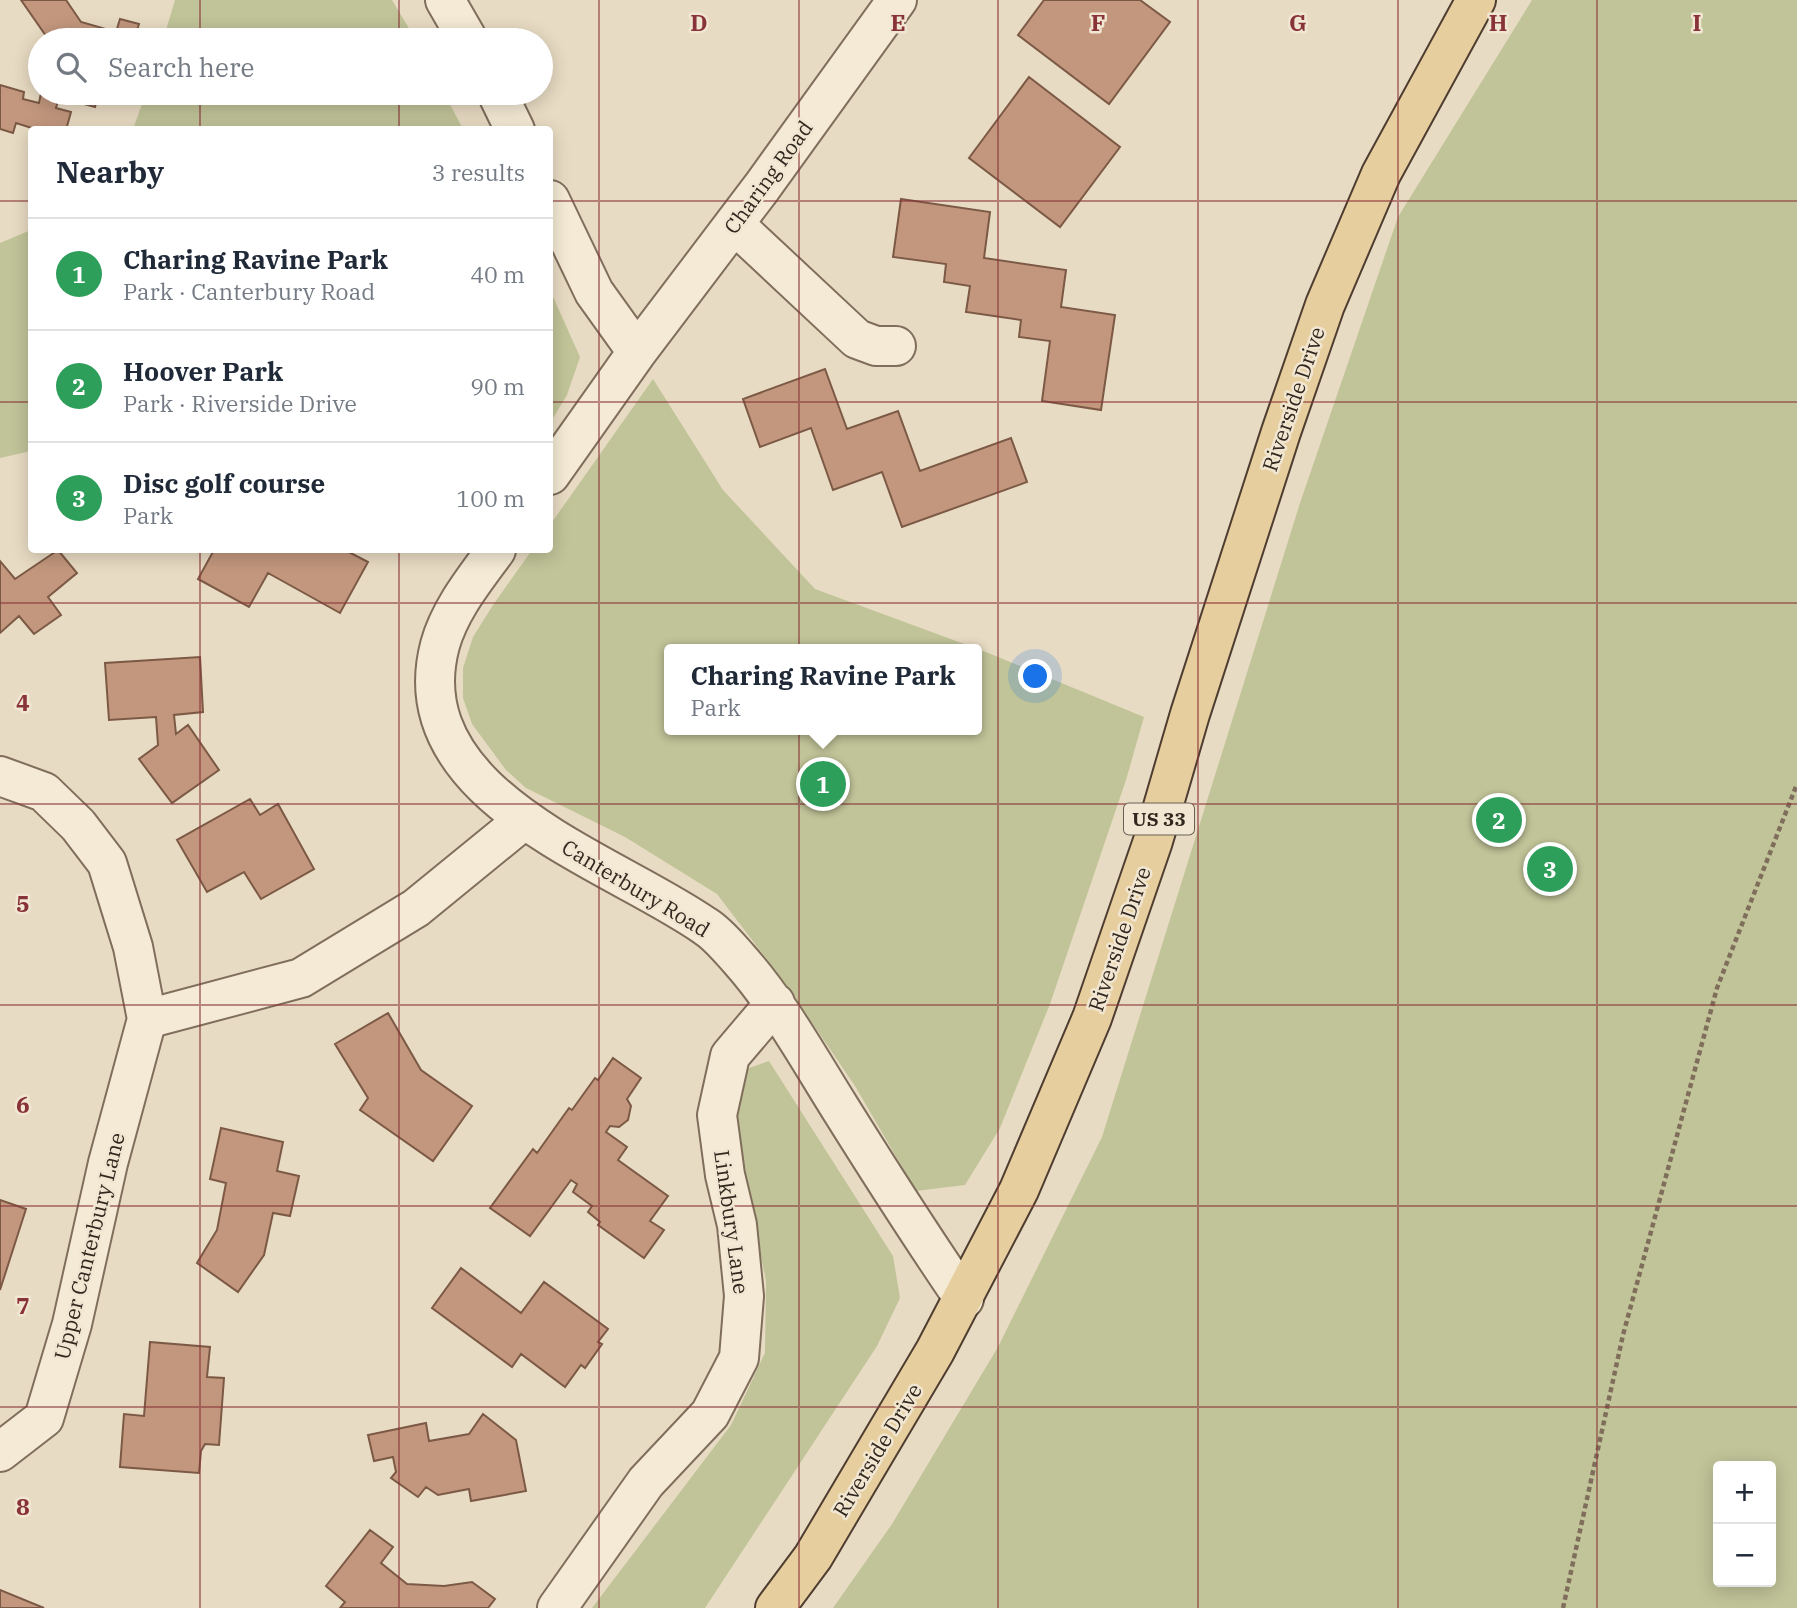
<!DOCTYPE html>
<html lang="en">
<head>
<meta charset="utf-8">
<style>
  body { margin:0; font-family:"IBM Plex Serif",serif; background:#f2f2f3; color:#1f2937 }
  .controls { position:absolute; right:21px; bottom:21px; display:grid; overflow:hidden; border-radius:7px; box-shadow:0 4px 18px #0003 }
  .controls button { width:63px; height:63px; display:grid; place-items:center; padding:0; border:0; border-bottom:2px solid #e0e1e3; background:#fff; color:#1f2937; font:35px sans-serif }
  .you { position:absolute; left:1036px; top:677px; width:24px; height:24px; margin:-18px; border:5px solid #fff; border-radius:50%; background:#1a73e8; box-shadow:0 0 0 10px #1a73e833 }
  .badge { display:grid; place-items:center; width:46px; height:46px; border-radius:50%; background:#1a73e8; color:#fff; font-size:23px; font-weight:700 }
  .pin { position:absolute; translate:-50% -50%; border:4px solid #fff; box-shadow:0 2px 7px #0006 }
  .popup { position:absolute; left:664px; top:644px; width:318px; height:91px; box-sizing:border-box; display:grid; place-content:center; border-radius:7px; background:#fff; filter:drop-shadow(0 2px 5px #0005); font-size:23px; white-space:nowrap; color:#747a83 }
  .popup b { font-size:26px; color:#1f2937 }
  .popup::after { content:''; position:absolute; left:50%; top:100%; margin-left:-14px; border:14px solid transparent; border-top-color:#fff }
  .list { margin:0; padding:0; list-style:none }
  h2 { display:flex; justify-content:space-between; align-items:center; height:91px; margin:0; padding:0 28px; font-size:30px }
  h2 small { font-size:23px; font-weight:400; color:#747a83 }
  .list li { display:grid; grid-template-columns:46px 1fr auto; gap:21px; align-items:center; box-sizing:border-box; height:112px; padding:0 28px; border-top:2px solid #e0e1e3 }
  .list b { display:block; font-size:26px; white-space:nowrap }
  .list p { margin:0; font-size:23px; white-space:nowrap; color:#747a83 }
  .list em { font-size:23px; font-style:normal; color:#747a83 }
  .icon { flex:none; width:38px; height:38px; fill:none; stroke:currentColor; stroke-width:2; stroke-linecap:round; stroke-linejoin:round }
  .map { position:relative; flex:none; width:1797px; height:1608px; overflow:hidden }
  .search { position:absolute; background:#fff; box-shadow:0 4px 18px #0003; left:28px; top:28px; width:525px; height:77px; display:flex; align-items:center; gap:18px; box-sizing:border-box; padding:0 24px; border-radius:38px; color:#747a83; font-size:26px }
  .panel { position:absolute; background:#fff; box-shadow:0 4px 18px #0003; left:28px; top:126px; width:525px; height:427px; border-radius:7px }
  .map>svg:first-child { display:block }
  .green { fill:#c1c498; fill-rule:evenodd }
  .building { fill:#c2977d; stroke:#7c5945; stroke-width:2 }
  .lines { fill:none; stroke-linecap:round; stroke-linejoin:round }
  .minor-casing { stroke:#806e5c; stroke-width:42 }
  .major-casing { stroke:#4e3d30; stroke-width:42 }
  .path { stroke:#806e5c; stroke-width:4.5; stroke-dasharray:5 3.5; stroke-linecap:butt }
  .minor { stroke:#f4ead5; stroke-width:38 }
  .major { stroke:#e7ce9e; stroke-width:38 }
  .grid { fill:none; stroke:#883337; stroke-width:2; stroke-opacity:0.55 }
  .labels { text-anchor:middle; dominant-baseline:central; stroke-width:5; stroke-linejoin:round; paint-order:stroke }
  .shield { fill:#f0e6d1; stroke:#6b6054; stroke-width:2 }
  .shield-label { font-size:19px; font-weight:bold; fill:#32271e }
  .street-label { font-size:21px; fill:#32271e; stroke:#f0e6d1 }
  .grid-label { font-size:23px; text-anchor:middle; font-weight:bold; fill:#883337; stroke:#f0e6d1; stroke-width:5; stroke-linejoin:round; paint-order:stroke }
</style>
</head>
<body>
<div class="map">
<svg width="1797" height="1608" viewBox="0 0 1797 1608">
  <rect width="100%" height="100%" fill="#e8dbc3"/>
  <!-- green -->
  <path class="green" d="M 175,0 L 392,0 L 416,40 L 163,40 Z
    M 1532,0 L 1797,0 L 1797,1608 L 833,1608 L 892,1524 L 998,1347 L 1102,1137 L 1300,503 L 1398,217 ZM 1771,1466 L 1771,1582 L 1718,1582 L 1718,1466 Z
    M 146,93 L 444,93 L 463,129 L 133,129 Z
    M 31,230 L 31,451 L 0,458 L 0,243 Z
    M 550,290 L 580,357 L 567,395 L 550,423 Z
    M 653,379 L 723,490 L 815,589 L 986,652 L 1144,717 L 1126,780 L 1050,1004 L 1000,1128 L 965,1185 L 916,1191 L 855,1086 L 787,986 L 717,894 L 625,837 L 526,788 L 506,770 L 472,724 L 463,698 L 463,668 L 473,637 L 493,605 L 532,550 L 550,550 L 550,525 ZM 669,649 L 977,649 L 977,730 L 669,730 Z
    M 769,1061 L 893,1256 L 900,1298 L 877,1346 L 705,1608 L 592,1608 L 731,1425 L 765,1353 L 766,1281 L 735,1131 L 737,1092 L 749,1068 Z"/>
  <!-- building -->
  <path class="building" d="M 21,0 L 66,0 L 81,22 L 116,32 L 120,19 L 139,24 L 134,40 L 43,40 L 46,36 Z
    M 1044,0 L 1140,0 L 1170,22 L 1109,104 L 1018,35 Z
    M 1029,77 L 1120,147 L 1060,227 L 969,158 Z
    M 0,85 L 24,92 L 23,99 L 39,103 L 41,93 L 99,93 L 95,107 L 59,97 L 56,108 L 71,112 L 66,130 L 38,130 L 16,123 L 13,133 L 0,129 Z
    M 901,199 L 990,212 L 984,258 L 1066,270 L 1061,307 L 1115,315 L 1101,410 L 1042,401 L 1050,341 L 1019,337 L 1021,320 L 966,312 L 970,286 L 944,282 L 946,264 L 893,257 Z
    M 825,369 L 847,429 L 898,411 L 920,471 L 1011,438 L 1027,482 L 902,527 L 882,472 L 833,490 L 811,428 L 760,447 L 743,399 Z
    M 58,550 L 77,573 L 48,597 L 61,615 L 34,634 L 19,616 L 0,633 L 0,561 L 15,579 Z
    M 214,550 L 345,550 L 368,562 L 340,613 L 268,573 L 249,607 L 198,579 Z
    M 200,657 L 203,712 L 174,715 L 176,734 L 188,725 L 219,770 L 172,803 L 139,759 L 158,745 L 156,717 L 109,720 L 105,663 Z
    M 250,799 L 260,815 L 278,804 L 314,869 L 261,899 L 244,872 L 207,892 L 177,840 Z
    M 388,1013 L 421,1070 L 472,1106 L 433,1161 L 360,1110 L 368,1098 L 335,1044 Z
    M 613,1058 L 641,1078 L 627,1099 L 631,1106 L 628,1120 L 619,1127 L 610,1126 L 606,1132 L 627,1147 L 618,1160 L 668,1196 L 650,1221 L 664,1230 L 644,1258 L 598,1225 L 600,1222 L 588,1212 L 592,1206 L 573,1192 L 577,1184 L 571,1180 L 530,1236 L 490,1208 L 533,1149 L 537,1153 L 569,1108 L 572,1110 L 595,1078 L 598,1080 Z
    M 221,1128 L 283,1142 L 277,1171 L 299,1176 L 290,1216 L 273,1213 L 264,1255 L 238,1292 L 197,1263 L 217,1230 L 226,1183 L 210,1179 Z
    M 0,1200 L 26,1209 L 0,1290 Z
    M 461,1268 L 521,1313 L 544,1282 L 608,1329 L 598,1342 L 602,1344 L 585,1368 L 581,1365 L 565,1387 L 521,1354 L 512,1367 L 432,1308 Z
    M 150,1342 L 210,1347 L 207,1377 L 224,1378 L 219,1445 L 205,1444 L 201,1451 L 199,1473 L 120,1467 L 124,1414 L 144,1416 Z
    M 483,1414 L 516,1440 L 526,1491 L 471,1501 L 469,1489 L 438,1495 L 426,1487 L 418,1497 L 391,1478 L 396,1472 L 393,1457 L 374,1461 L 368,1435 L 426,1423 L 429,1441 L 469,1434 Z
    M 370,1530 L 393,1547 L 381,1563 L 407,1584 L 444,1586 L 472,1582 L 495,1599 L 488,1608 L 340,1608 L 345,1602 L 326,1586 Z
    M 0,1590 L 44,1608 L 0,1608 Z"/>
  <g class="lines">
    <defs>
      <path id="minor" d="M 445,0 L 468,40
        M 497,93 L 515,130
        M 550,200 L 594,292 L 637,352
        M 734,224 L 857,339 L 876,346 L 896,346
        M 550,475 L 637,352 L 762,187 L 897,0
        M 496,550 C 475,579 450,609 440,645 C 400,796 611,860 705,926 C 718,934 729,948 739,959 C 779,1004 808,1057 840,1108 C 880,1172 921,1236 964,1299
        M 0,776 L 44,792 L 78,825 L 107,863 L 133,947 L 147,1019 L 108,1163 L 72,1324 L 44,1418 L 0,1452
        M 147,1019 L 301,978 L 416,908 L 525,819
        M 557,1608 L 646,1482 L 710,1414 L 739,1358 L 744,1296 L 737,1225 L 725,1175 L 717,1115 L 730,1056 L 775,1003"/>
      <path id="major" d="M 775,1608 L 813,1557 L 935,1351 L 1019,1190 L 1092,1018 L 1153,841 L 1190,714 L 1281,432 L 1325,305 L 1381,174 L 1476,0"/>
    </defs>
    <!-- minor casing -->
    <use href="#minor" class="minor-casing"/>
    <!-- major casing -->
    <use href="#major" class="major-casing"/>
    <!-- path -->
    <path class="path" d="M 1563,1608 L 1623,1335 L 1717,988 L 1797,784"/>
    <!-- minor -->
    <use href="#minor" class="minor"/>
    <!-- major -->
    <use href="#major" class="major"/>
  </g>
  <!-- grid -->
  <path class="grid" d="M 200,0 L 200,40M 399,0 L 399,40M 599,0 L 599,1608M 799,0 L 799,1608M 998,0 L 998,1608M 1198,0 L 1198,1608M 1398,0 L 1398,1608M 1597,0 L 1597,1608M 200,93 L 200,130M 399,93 L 399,130M 0,201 L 32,201M 550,201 L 1797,201M 0,402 L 32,402M 550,402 L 1797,402M 200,550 L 200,1608M 399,550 L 399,1608M 0,603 L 1797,603M 0,804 L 1797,804M 0,1005 L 1797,1005M 0,1206 L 1797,1206M 0,1407 L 1797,1407"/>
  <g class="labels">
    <!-- shield labels -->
    <rect class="shield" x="1124" y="803.5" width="70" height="31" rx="5"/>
    <g class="shield-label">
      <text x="1159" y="819">US 33</text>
    </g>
    <!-- street labels -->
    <g class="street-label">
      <text transform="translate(768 177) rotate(-54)">Charing Road</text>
      <text transform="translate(1293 399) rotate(-71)">Riverside Drive</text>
      <text transform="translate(636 888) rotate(31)">Canterbury Road</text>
      <text transform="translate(1119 939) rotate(-71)">Riverside Drive</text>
      <text transform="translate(732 1222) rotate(82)">Linkbury Lane</text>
      <text transform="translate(89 1246) rotate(-76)">Upper Canterbury Lane</text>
      <text transform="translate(877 1450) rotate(-59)">Riverside Drive</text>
    </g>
  </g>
  <g class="grid-label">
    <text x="699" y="31">D</text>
    <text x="898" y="31">E</text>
    <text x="1098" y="31">F</text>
    <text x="1298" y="31">G</text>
    <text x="1498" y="31">H</text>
    <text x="1697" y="31">I</text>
    <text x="23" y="711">4</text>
    <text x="23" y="912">5</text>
    <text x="23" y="1113">6</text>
    <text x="23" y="1314">7</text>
    <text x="23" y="1515">8</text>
  </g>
</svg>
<div class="controls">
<button>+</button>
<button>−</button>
</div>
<div class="you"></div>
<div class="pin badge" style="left:823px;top:784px;background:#2e9e5b">1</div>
<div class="popup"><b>Charing Ravine Park</b>Park</div>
<div class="pin badge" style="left:1499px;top:820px;background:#2e9e5b">2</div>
<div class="pin badge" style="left:1550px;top:869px;background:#2e9e5b">3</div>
<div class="search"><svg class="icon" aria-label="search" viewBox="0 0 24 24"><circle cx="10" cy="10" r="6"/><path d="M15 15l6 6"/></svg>Search here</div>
<section class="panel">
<h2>Nearby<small>3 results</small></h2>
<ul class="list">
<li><span class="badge" style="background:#2e9e5b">1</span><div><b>Charing Ravine Park</b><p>Park · Canterbury Road</p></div><em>40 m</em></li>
<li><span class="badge" style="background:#2e9e5b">2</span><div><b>Hoover Park</b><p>Park · Riverside Drive</p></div><em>90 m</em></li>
<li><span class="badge" style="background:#2e9e5b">3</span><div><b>Disc golf course</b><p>Park</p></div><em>100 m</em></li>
</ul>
</section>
</div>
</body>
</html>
